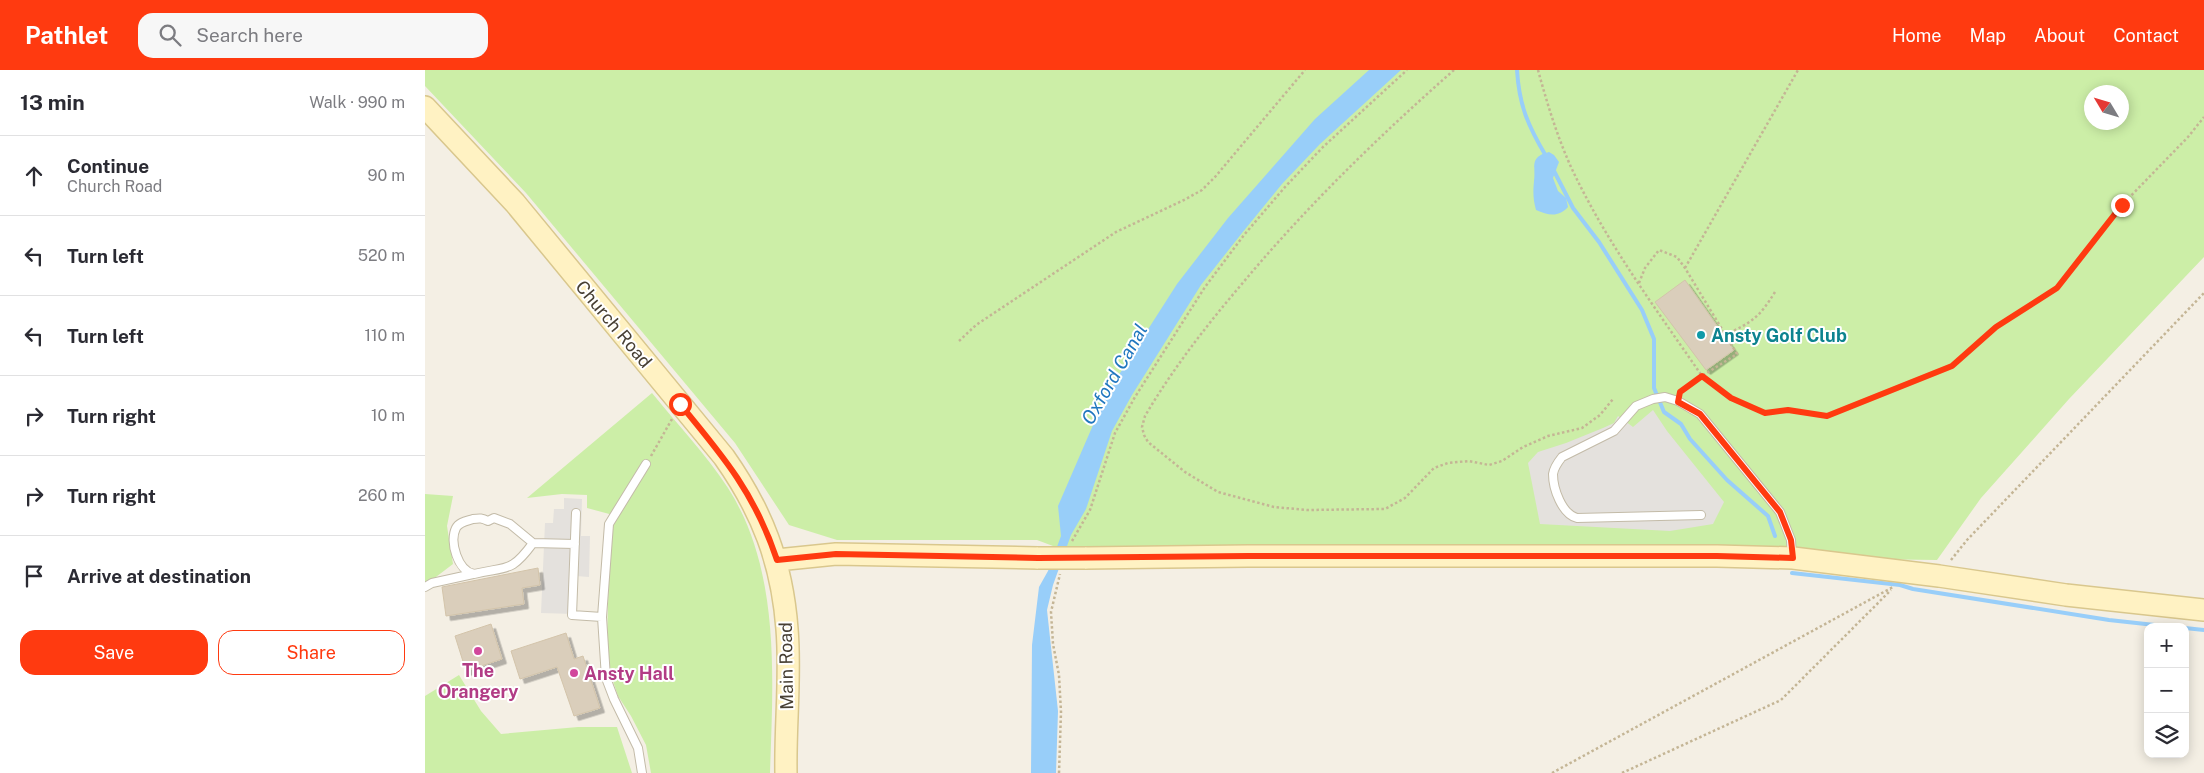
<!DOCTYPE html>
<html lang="en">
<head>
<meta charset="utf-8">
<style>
  body { margin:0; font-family:"Public Sans",sans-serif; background:#f7f7f7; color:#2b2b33 }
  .controls { position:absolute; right:15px; bottom:15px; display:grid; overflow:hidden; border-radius:10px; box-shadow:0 2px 12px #0003 }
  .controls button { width:45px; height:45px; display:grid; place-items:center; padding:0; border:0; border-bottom:1px solid #e1e1e2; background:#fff; color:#2b2b33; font:25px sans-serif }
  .compass { position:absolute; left:1659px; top:15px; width:45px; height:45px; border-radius:50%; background:#fff; box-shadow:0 2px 12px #0003; rotate:308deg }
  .stop { position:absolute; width:15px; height:15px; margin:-11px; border:4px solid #ff3a10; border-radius:50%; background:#fff }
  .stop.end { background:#ff3a10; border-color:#fff; box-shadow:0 1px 5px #0008 }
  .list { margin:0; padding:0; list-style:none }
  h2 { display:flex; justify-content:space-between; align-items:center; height:65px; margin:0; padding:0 20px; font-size:21px }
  h2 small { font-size:16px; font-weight:400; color:#7c7c81 }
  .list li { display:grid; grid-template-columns:32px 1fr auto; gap:15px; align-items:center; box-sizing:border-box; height:80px; padding:0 20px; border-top:1px solid #e1e1e2 }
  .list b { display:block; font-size:19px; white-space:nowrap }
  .list p { margin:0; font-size:16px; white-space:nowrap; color:#7c7c81 }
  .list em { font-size:16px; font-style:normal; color:#7c7c81 }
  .actions { display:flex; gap:10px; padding:15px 20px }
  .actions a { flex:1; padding:11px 0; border:1px solid #ff3a10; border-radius:15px; text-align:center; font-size:18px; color:#ff3a10 }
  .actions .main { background:#ff3a10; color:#fff }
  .icon { flex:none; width:28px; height:28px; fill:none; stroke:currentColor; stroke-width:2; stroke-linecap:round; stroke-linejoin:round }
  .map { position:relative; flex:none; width:1779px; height:703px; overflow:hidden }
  header { display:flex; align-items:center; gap:30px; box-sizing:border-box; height:70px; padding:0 25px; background:#ff3a10; color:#fff }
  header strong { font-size:24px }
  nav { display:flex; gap:28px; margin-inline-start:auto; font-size:18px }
  .search { width:350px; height:45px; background:#f7f7f7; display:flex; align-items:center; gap:12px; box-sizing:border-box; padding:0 18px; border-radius:15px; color:#7c7c81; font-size:19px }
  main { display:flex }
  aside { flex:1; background:#fff }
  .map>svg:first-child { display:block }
  .green { fill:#cceea7; fill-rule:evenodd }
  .parking { fill:#e4e1dd }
  .water { fill:#98cef9 }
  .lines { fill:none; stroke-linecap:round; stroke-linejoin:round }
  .stream { stroke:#98cef9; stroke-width:4 }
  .building { fill:#dacebb; stroke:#d3c4aa; filter:url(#shadow) }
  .service-casing { stroke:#c3bba8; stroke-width:10 }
  .secondary-casing { stroke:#d9c78d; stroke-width:24 }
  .path { stroke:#c4b595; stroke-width:2.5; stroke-dasharray:2.5 2.5; stroke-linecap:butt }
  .service { stroke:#fff; stroke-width:8 }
  .secondary { stroke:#fff2c3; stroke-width:21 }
  .secondary-bridge-casing { stroke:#d9c78d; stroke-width:24; stroke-linecap:butt }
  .secondary-bridge { stroke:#fff2c3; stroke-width:21 }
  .route { stroke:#ff3a10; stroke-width:6 }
  .culture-dot { fill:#0f9aa8; stroke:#fff; stroke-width:2 }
  .hotel-dot { fill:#d1479c; stroke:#fff; stroke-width:2 }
  .labels { text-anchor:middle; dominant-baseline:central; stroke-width:4; stroke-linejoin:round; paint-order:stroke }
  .street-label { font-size:18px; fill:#473f33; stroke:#fff }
  .culture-label { font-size:18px; font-weight:bold; fill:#0d838f; stroke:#fff; text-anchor:start }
  .hotel-label { font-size:18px; font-weight:bold; fill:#b23c85; stroke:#fff }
  .water-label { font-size:19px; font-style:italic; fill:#2077bf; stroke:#fff }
</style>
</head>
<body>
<header>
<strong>Pathlet</strong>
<div class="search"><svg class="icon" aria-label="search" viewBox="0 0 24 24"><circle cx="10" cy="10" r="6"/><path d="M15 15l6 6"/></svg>Search here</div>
<nav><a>Home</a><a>Map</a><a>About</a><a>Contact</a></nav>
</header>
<main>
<aside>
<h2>13 min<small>Walk · 990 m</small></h2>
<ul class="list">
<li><svg class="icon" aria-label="ahead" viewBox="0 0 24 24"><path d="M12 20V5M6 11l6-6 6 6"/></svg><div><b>Continue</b><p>Church Road</p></div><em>90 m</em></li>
<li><svg class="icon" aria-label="left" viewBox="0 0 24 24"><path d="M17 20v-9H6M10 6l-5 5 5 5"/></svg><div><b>Turn left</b></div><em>520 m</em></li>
<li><svg class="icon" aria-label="left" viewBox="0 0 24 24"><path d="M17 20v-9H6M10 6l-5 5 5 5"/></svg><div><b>Turn left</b></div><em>110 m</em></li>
<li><svg class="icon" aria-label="right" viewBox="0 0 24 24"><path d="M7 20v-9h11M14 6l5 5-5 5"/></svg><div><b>Turn right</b></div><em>10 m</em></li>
<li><svg class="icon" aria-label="right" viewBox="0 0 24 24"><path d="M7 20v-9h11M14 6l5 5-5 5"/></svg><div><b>Turn right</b></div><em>260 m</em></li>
<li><svg class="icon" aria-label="arrive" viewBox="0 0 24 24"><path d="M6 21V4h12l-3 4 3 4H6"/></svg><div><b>Arrive at destination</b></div></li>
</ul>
<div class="actions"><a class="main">Save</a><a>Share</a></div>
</aside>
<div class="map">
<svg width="1779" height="703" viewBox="0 0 1779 703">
  <defs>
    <filter id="shadow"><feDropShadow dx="4.5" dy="4.5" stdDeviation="0" flood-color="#0004"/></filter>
  </defs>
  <rect width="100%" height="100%" fill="#f4efe4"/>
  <!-- green -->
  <path class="green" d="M 0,0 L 1779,0 L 1779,187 L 1644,329 L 1556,428 L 1512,490 L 1368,488 L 660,488 L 612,470 L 412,470 L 364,455 L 310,373 L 101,123 L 0,16 ZM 1666,22 L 1696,22 L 1696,52 L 1666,52 Z
    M 227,323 C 252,354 281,384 303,418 C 356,501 348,609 345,703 L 226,703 L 221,675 L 206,646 L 193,626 L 186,605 L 182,570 L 185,462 L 188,445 L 162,438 L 162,425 L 137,424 L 102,428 Z
    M 0,424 L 28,426 L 22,456 L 28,494 L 3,513 L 0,512 Z
    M 34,605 L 56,641 L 76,664 L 153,657 L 192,657 L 207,703 L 0,703 L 0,626 Z"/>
  <!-- parking -->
  <path class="parking" d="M 1228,340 L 1242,361 L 1299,432 L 1288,454 L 1245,461 L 1115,454 L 1103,393 L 1113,382 L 1141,373 L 1178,358 L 1189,353 L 1193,346 L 1208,357 Z
    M 139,428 L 157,429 L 156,466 L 165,466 L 164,507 L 151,506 L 149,544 L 116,543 L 120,453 L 128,453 L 129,439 L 139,439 Z"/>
  <!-- water -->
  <path class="water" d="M 944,0 L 976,0 L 895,74 L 857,114 L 817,163 L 776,215 L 707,325 L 687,361 L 661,439 L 646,465 L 628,515 L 622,540 L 633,641 L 631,703 L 606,703 L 607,575 L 614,517 L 623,501 L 636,466 L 633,436 L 681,325 L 752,214 L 803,148 L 890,49 Z
    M 1124,82 L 1129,85 L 1134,92 L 1128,108 L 1133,121 L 1141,128 L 1143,137 C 1133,148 1123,145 1111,140 C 1108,129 1108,122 1109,111 C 1111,96 1104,87 1124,82 Z"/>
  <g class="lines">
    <!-- stream -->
    <path class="stream" d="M 1092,0 C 1094,35 1103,56 1121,86
      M 1128,99 L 1148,138 L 1174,172 L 1217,240 L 1229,269 L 1229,318 L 1239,342 L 1256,354 L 1265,369 L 1302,410 L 1343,446 L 1350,466
      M 1367,503 L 1475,515 L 1488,519 L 1684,550 L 1748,557
      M 1760,558 L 1779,560"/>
  </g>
  <!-- building -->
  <path class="building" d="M 1260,210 L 1309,280 L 1281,300 L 1230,232 Z
    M 113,498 L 115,515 L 97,518 L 99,534 L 21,546 L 17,517 Z
    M 66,554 L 77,589 L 41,601 L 30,566 Z
    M 141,563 L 149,589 L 158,586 L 175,638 L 149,646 L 132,597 L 95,609 L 86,581 Z"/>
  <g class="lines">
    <defs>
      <path id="service" d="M 151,443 L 147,545 L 177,547
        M 1276,445 L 1152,448 C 1137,444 1128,419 1128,404 C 1129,397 1133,392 1137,387 L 1189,361 L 1211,336 L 1228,329 L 1240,327 L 1253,331 L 1275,344 L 1355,442 L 1366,470 L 1367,486
        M 108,473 C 86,503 83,496 49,504 C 33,501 24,472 31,458 C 34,452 42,451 48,449 C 55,448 57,448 63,451 L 69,448 L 85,454 L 108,473 L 150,474
        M 0,517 L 7,513 L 48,504
        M 217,703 L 213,678 L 189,629 L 181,608 L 177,547 L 184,454 L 221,394"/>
      <path id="secondary" d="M 0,37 L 90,133 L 299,387 C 337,441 357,492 362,559 C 366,606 360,655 361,703
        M 660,488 L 823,486 L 1292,486 L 1368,488 L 1514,506 L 1641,525 L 1779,540
        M 352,490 L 411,484 L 613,488"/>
    </defs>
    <!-- service casing -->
    <use href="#service" class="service-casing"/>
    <!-- secondary casing -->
    <use href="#secondary" class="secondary-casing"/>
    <!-- path -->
    <path class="path" d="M 1029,0 C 953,67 881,137 816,215 C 781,256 747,300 720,346 L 717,357 L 719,365 L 723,372 L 760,402 L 793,422 L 849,437 L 882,440 L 960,439 L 980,428 L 1009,398 L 1023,393 L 1044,391 L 1064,395 L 1077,391 L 1098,377 L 1123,366 L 1157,358 L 1175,345 L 1188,329
      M 1113,0 C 1122,33 1132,66 1146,97 C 1181,172 1231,239 1277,306 L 1256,321
      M 1260,198 L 1373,0
      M 1214,213 L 1220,198 L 1234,180 L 1252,187 L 1260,198 L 1312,284 L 1277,306 L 1306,327 L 1340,343 L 1363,340 L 1402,346 L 1527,296 L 1571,257 L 1633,218 L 1697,135 L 1763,67 L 1779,47
      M 1300,265 C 1327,252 1334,248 1350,222
      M 534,271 L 551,255 L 691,162 L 759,130 L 777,120 L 790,107 L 880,0
      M 226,386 L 247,349
      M 647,471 L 665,440 L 690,363 L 710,327 L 780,217 L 819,165 L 860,117 L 898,77 L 982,0
      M 1526,490 L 1542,470 L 1779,223
      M 634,703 L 636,642 L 634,605 L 628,574 L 626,542 L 635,504
      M 1127,703 L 1468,517
      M 1197,703 L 1356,630 L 1466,520"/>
    <!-- service -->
    <use href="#service" class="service"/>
    <!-- secondary -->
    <use href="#secondary" class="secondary"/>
    <defs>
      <path id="secondary-bridge" d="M 613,488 L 660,488"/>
    </defs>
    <!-- secondary-bridge casing -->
    <use href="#secondary-bridge" class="secondary-bridge-casing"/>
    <!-- secondary-bridge -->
    <use href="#secondary-bridge" class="secondary-bridge"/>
  </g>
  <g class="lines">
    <!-- route -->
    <path class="route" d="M 255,334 C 299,387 330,424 352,490 L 411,484 L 613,488 L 823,486 L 1292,486 L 1368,488 L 1366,470 L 1355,442 L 1275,344 L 1253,332 L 1255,322 L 1277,306 L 1306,328 L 1340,343 L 1363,340 L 1402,346 L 1527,296 L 1571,257 L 1632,218 L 1697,135"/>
  </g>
  <!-- markers -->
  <circle class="culture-dot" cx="1276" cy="265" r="5"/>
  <g class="hotel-dot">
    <circle cx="53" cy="581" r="5"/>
    <circle cx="149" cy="603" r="5"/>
  </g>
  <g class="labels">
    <!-- street labels -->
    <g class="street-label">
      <text transform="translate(189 254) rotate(50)">Church Road</text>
      <text transform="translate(361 596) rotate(-91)">Main Road</text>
    </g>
    <!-- culture labels -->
    <g class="culture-label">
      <text x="1286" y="265">Ansty Golf Club</text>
    </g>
    <!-- hotel labels -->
    <g class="hotel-label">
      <text x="53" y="600">The<tspan x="53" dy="21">Orangery</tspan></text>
      <text x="159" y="603" text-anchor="start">Ansty Hall</text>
    </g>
    <!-- water labels -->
    <g class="water-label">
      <text transform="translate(689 304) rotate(-60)">Oxford Canal</text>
    </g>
  </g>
</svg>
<div class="controls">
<button>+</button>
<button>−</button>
<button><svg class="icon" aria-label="layers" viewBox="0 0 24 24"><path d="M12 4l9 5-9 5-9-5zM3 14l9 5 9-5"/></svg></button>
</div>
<svg class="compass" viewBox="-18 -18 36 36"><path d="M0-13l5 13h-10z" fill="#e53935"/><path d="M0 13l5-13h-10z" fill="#7c7c81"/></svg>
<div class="stop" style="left:255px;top:334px"></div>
<div class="stop end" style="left:1697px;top:135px"></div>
</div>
</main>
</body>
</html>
